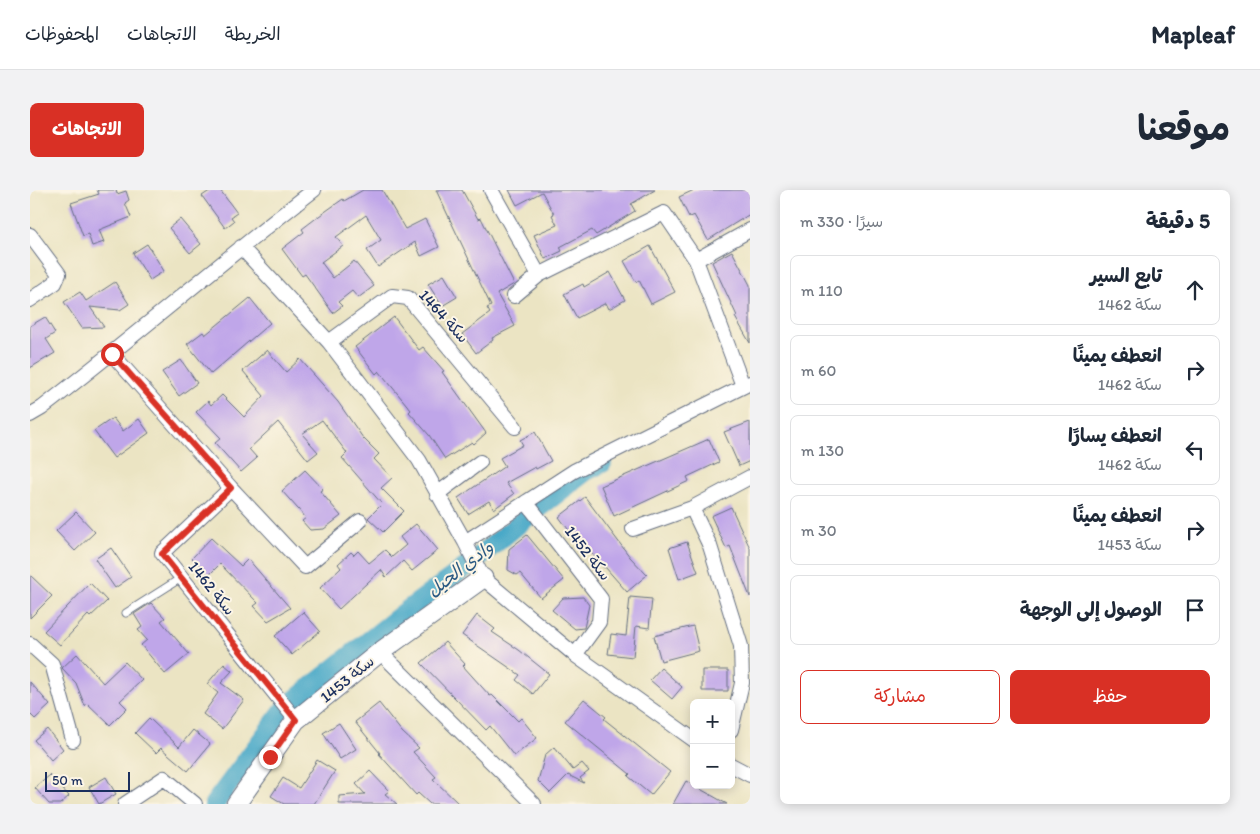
<!DOCTYPE html>
<html lang="ar">
<head>
<meta charset="utf-8">
<style>
  body { margin:0; font-family:Itim,"Playpen Sans Arabic",sans-serif; background:#f2f2f3; color:#1f2937; direction:rtl }
  .controls { position:absolute; right:15px; bottom:15px; display:grid; overflow:hidden; border-radius:8px; box-shadow:0 2px 12px #0003 }
  .controls button { width:45px; height:45px; display:grid; place-items:center; padding:0; border:0; border-bottom:1px solid #e0e1e3; background:#fff; color:#1f2937; font:25px sans-serif }
  .scale { position:absolute; left:15px; bottom:12px; width:85px; box-sizing:border-box; padding-left:5px; border:2px solid #1b2f5e; border-top:0; font-size:14px; line-height:18px; white-space:nowrap; color:#1b2f5e; -webkit-text-stroke:4px #fcf5e5; paint-order:stroke }
  .stop { position:absolute; width:15px; height:15px; margin:-11px; border:4px solid #d93025; border-radius:50%; background:#fff }
  .stop.end { background:#d93025; border-color:#fff; box-shadow:0 1px 5px #0008 }
  .list { margin:0; padding:0; list-style:none }
  h2 { display:flex; justify-content:space-between; align-items:center; height:65px; margin:0; padding:0 20px; font-size:21px }
  h2 small { font-size:16px; font-weight:400; color:#747a83 }
  .list li { display:grid; grid-template-columns:32px 1fr auto; gap:15px; align-items:center; box-sizing:border-box; height:70px; margin:0 10px 10px; padding:0 10px; border:1px solid #e0e1e3; border-radius:8px }
  .list b { display:block; font-size:19px; white-space:nowrap }
  .list p { margin:0; font-size:16px; white-space:nowrap; color:#747a83 }
  .list em { font-size:16px; font-style:normal; color:#747a83 }
  .actions { display:flex; gap:10px; padding:15px 20px }
  .actions a { flex:1; padding:11px 0; border:1px solid #d93025; border-radius:8px; text-align:center; font-size:18px; color:#d93025 }
  .actions .main { background:#d93025; color:#fff }
  .icon { flex:none; width:28px; height:28px; fill:none; stroke:currentColor; stroke-width:2; stroke-linecap:round; stroke-linejoin:round }
  .map { position:relative; flex:none; width:720px; height:614px; overflow:hidden; direction:ltr; border-radius:8px }
  header { display:flex; align-items:center; gap:30px; box-sizing:border-box; height:70px; padding:0 25px; background:#fff; border-bottom:1px solid #e0e1e3 }
  header strong { font-size:24px }
  nav { display:flex; gap:28px; margin-inline-start:auto; font-size:18px }
  .intro { display:flex; align-items:center; justify-content:space-between; box-sizing:border-box; height:120px; padding:0 30px }
  h1 { margin:0; font-size:35px }
  .button { padding:12px 22px; border-radius:8px; background:#d93025; color:#fff; font-size:18px; font-weight:700 }
  main { display:flex; gap:30px; padding:0 30px }
  aside { flex:1; background:#fff; border-radius:8px; box-shadow:0 2px 12px #0003 }
  .map>svg:first-child { display:block }
  .lines { fill:none; stroke-linecap:round; stroke-linejoin:round }
  .river { stroke:#49a9c8; stroke-width:20 }
  .building { fill:#bfa6e9 }
  .lane-casing { stroke:#646e81; stroke-width:9 }
  .street-casing { stroke:#646e81; stroke-width:16 }
  .secondary-casing { stroke:#646e81; stroke-width:21 }
  .lane { stroke:#fff; stroke-width:7 }
  .street { stroke:#fff; stroke-width:14 }
  .secondary { stroke:#fff; stroke-width:19 }
  .route { stroke:#d93025; stroke-width:6 }
  .labels { text-anchor:middle; dominant-baseline:central; stroke-width:4; stroke-linejoin:round; paint-order:stroke }
  .street-label { font-size:16px; fill:#1b2f5e; stroke:#fcf5e5 }
  .water-label { font-size:18px; font-style:italic; fill:#2b5a83; stroke:#fcf5e5 }
</style>
</head>
<body>
<header>
<strong>Mapleaf</strong>
<nav><a>الخريطة</a><a>الاتجاهات</a><a>المحفوظات</a></nav>
</header>
<div class="intro"><h1>موقعنا</h1><a class="button">الاتجاهات</a></div>
<main>
<aside>
<h2>5 دقيقة<small>سيرًا · 330 m</small></h2>
<ul class="list">
<li><svg class="icon" aria-label="ahead" viewBox="0 0 24 24"><path d="M12 20V5M6 11l6-6 6 6"/></svg><div><b>تابع السير</b><p>سكة 1462</p></div><em>110 m</em></li>
<li><svg class="icon" aria-label="right" viewBox="0 0 24 24"><path d="M7 20v-9h11M14 6l5 5-5 5"/></svg><div><b>انعطف يمينًا</b><p>سكة 1462</p></div><em>60 m</em></li>
<li><svg class="icon" aria-label="left" viewBox="0 0 24 24"><path d="M17 20v-9H6M10 6l-5 5 5 5"/></svg><div><b>انعطف يسارًا</b><p>سكة 1462</p></div><em>130 m</em></li>
<li><svg class="icon" aria-label="right" viewBox="0 0 24 24"><path d="M7 20v-9h11M14 6l5 5-5 5"/></svg><div><b>انعطف يمينًا</b><p>سكة 1453</p></div><em>30 m</em></li>
<li><svg class="icon" aria-label="arrive" viewBox="0 0 24 24"><path d="M6 21V4h12l-3 4 3 4H6"/></svg><div><b>الوصول إلى الوجهة</b></div></li>
</ul>
<div class="actions"><a class="main">حفظ</a><a>مشاركة</a></div>
</aside>
<div class="map">
<svg width="720" height="614" viewBox="0 0 720 614">
  <rect width="100%" height="100%" fill="#fcf5e5"/>
  <filter id="ink" filterUnits="userSpaceOnUse"><feTurbulence type="fractalNoise" baseFrequency=".02" numOctaves="2"/><feDisplacementMap in="SourceGraphic" scale="10" xChannelSelector="R" yChannelSelector="G"/><feConvolveMatrix kernelMatrix="1 2 1 2 8 2 1 2 1" color-interpolation-filters="sRGB"/></filter>
  <filter id="wash" filterUnits="userSpaceOnUse"><feTurbulence type="fractalNoise" baseFrequency=".0096" numOctaves="4" result="noise"/><feDisplacementMap in="SourceGraphic" scale="20" xChannelSelector="R" yChannelSelector="G"/><feGaussianBlur stdDeviation="1.12" result="paint"/><feColorMatrix in="noise" values="0 0 0 0 0 0 0 0 0 0 0 0 0 0 0 0 0 1.4 0 .05"/><feComposite in="paint" operator="in"/></filter>
  <g filter="url(#wash)">
    <rect width="100%" height="100%" fill="#ebe4c3"/>
    <g class="lines">
      <!-- river -->
      <path class="river" d="M 184,614 L 256,517 L 376,421 L 444,371 L 503,322 L 556,281 L 572,273"/>
    </g>
    <g id="blocks">
      <!-- building -->
      <path class="building" d="M 67,0 L 86,0 L 87,4 L 96,1 L 99,10 L 95,13 L 101,27 L 69,40 L 74,52 L 62,56 L 58,44 L 53,46 L 41,13 L 69,4 Z
        M 181,0 L 190,0 L 207,23 L 201,27 L 204,31 L 195,38 L 172,6 Z
        M 333,0 L 352,0 L 375,39 L 395,29 L 409,57 L 391,66 L 385,52 L 348,77 L 337,60 L 351,50 L 336,25 L 306,47 L 313,56 L 291,72 L 303,88 L 324,71 L 344,96 L 328,108 L 322,101 L 308,112 L 312,116 L 303,123 L 275,84 L 272,86 L 252,59 L 274,42 L 272,39 L 289,26 L 313,9 L 314,11 Z
        M 406,0 L 432,0 L 448,29 L 451,28 L 484,94 L 467,104 L 485,136 L 462,148 L 463,150 L 446,163 L 432,144 L 460,123 L 457,118 L 461,116 Z
        M 479,0 L 625,0 L 601,14 L 605,21 L 566,45 L 562,40 L 530,57 L 532,61 L 515,69 L 504,45 L 527,35 L 522,25 L 524,24 L 512,2 L 487,15 Z
        M 664,0 L 720,0 L 720,24 L 678,50 L 664,25 L 659,27 L 649,7 Z
        M 150,29 L 171,54 L 160,63 L 139,38 Z
        M 117,54 L 134,81 L 120,90 L 103,63 Z
        M 620,56 L 645,102 L 621,114 L 609,90 L 606,92 L 594,71 Z
        M 702,61 L 720,95 L 720,153 L 705,127 L 707,126 L 682,72 Z
        M 580,82 L 595,110 L 579,119 L 576,113 L 547,128 L 534,104 L 553,94 L 554,97 Z
        M 414,85 L 427,107 L 412,116 L 398,94 Z
        M 85,92 L 99,114 L 90,120 L 60,117 L 74,137 L 52,138 L 34,112 L 50,102 L 56,111 Z
        M 220,108 L 240,133 L 181,184 L 157,154 L 173,142 L 175,145 Z
        M 15,127 L 25,143 L 16,149 L 25,163 L 0,178 L 0,136 Z
        M 364,127 L 389,160 L 393,157 L 414,181 L 412,182 L 456,243 L 444,254 L 442,252 L 415,269 L 399,245 L 379,222 L 381,220 L 349,181 L 346,184 L 325,157 Z
        M 237,160 L 256,182 L 270,169 L 308,212 L 333,248 L 349,264 L 344,269 L 362,288 L 351,298 L 374,321 L 353,342 L 338,328 L 352,314 L 312,268 L 317,263 L 292,230 L 272,244 L 288,262 L 278,270 L 248,232 L 219,259 L 227,268 L 211,282 L 185,253 L 191,248 L 166,222 L 178,211 L 181,215 L 192,205 L 214,227 L 234,206 L 213,181 Z
        M 151,170 L 167,193 L 149,206 L 132,182 Z
        M 83,228 L 93,241 L 109,229 L 119,243 L 84,268 L 64,241 Z
        M 720,232 L 720,271 L 709,276 L 694,242 Z
        M 505,242 L 521,271 L 506,279 L 505,277 L 476,293 L 484,304 L 464,319 L 459,311 L 438,324 L 428,308 L 475,276 L 470,268 L 493,255 L 490,250 Z
        M 679,249 L 689,272 L 657,287 L 659,291 L 584,326 L 571,296 Z
        M 275,280 L 293,299 L 290,301 L 311,326 L 294,339 L 280,340 L 272,331 L 276,328 L 252,301 Z
        M 555,307 L 600,367 L 617,385 L 597,402 L 575,377 L 574,378 L 550,349 L 547,351 L 529,327 Z
        M 701,317 L 720,358 L 720,407 L 700,356 L 696,358 L 681,326 Z
        M 46,322 L 65,342 L 45,361 L 26,341 Z
        M 386,334 L 408,360 L 382,381 L 373,371 L 356,387 L 351,380 L 309,419 L 290,398 L 311,378 L 308,374 L 321,362 L 324,365 L 328,361 L 339,373 L 355,360 L 362,367 L 376,355 L 370,347 Z
        M 497,345 L 534,390 L 511,408 L 490,383 L 487,385 L 478,380 L 479,359 Z
        M 181,348 L 211,376 L 218,369 L 260,418 L 238,431 L 224,416 L 228,413 L 190,374 L 179,385 L 162,368 Z
        M 657,352 L 668,382 L 649,389 L 639,358 Z
        M 81,358 L 101,387 L 85,398 L 65,369 Z
        M 0,385 L 22,406 L 0,428 Z
        M 60,393 L 77,411 L 60,427 L 58,425 L 30,455 L 14,441 Z
        M 553,407 L 559,415 L 554,438 L 545,439 L 522,420 L 533,408 Z
        M 600,407 L 622,409 L 619,438 L 606,436 L 603,467 L 578,464 L 581,444 L 596,446 Z
        M 121,413 L 135,428 L 131,431 L 159,464 L 135,484 L 111,455 L 117,450 L 108,440 L 112,437 L 104,424 Z
        M 273,422 L 290,441 L 262,465 L 245,446 Z
        M 447,425 L 465,439 L 462,442 L 489,460 L 519,484 L 503,504 L 486,490 L 490,485 L 432,445 Z
        M 663,436 L 669,461 L 631,471 L 624,446 Z
        M 415,452 L 435,474 L 433,476 L 460,506 L 462,505 L 488,531 L 491,528 L 507,548 L 484,566 L 460,536 L 456,540 L 391,473 Z
        M 47,464 L 73,493 L 95,472 L 112,490 L 90,511 L 97,518 L 80,535 L 57,513 L 55,516 L 46,493 L 32,478 Z
        M 194,474 L 202,481 L 191,493 L 214,510 L 192,539 L 173,524 L 188,503 L 177,494 Z
        M 631,478 L 652,497 L 642,509 L 620,490 Z
        M 672,480 L 698,480 L 698,501 L 672,501 Z
        M 0,492 L 20,515 L 5,529 L 0,524 Z
        M 554,509 L 576,527 L 574,529 L 640,582 L 621,605 L 598,586 L 600,584 L 535,531 Z
        M 349,513 L 372,542 L 389,558 L 383,562 L 406,587 L 403,589 L 429,614 L 400,614 L 388,603 L 386,605 L 349,564 L 350,563 L 325,532 Z
        M 119,528 L 149,557 L 163,540 L 180,554 L 158,581 L 131,558 L 126,563 L 105,543 Z
        M 309,533 L 326,559 L 310,569 L 293,543 Z
        M 17,539 L 33,559 L 21,570 L 4,550 Z
        M 524,557 L 543,580 L 552,573 L 559,581 L 550,588 L 554,593 L 538,585 L 520,603 L 508,591 L 515,565 Z
        M 287,570 L 305,581 L 284,614 L 254,614 L 241,606 L 253,588 L 269,598 Z
        M 340,581 L 359,601 L 355,604 L 367,614 L 309,614 L 309,606 L 335,604 L 326,594 Z
        M 20,585 L 39,606 L 30,614 L 19,614 L 5,598 Z
        M 76,587 L 86,604 L 69,614 L 59,597 Z
        M 656,591 L 697,614 L 643,614 Z"/>
    </g>
  </g>
  <g filter="url(#ink)">
    <use href="#blocks" fill-opacity="0" stroke="#646e81" stroke-width="1"/>
    <g class="lines">
      <defs>
        <path id="lane" d="M 96,423 L 151,388"/>
        <path id="street" d="M 461,0 L 509,85
          M 0,45 L 29,84 L 25,93 L 0,110
          M 211,57 L 299,152 L 389,270 L 435,352 L 453,388 L 545,465 L 664,550
          M 666,70 L 720,40
          M 484,106 L 509,85 L 634,23 L 666,70 L 713,196
          M 299,152 L 362,106 L 378,108 L 485,237
          M 82,164 L 201,298 L 275,377 L 330,331
          M 0,225 L 12,218 C 104,147 192,71 284,0
          M 201,298 L 132,363 L 266,530
          M 407,304 L 450,272
          M 496,312 L 571,409 L 569,432 L 545,465
          M 662,318 L 680,356 L 711,456 L 712,493 L 701,540
          M 603,339 L 662,318 L 720,287
          M 435,352 L 544,281 L 720,193
          M 0,454 L 22,474 L 43,550
          M 350,462 L 504,614
          M 701,575 L 720,585
          M 95,614 L 134,588 L 165,614"/>
        <path id="secondary" d="M 206,614 L 266,530 L 350,462 L 453,388"/>
      </defs>
      <!-- lane casing -->
      <use href="#lane" class="lane-casing"/>
      <!-- street casing -->
      <use href="#street" class="street-casing"/>
      <!-- secondary casing -->
      <use href="#secondary" class="secondary-casing"/>
      <!-- lane -->
      <use href="#lane" class="lane"/>
      <!-- street -->
      <use href="#street" class="street"/>
      <!-- secondary -->
      <use href="#secondary" class="secondary"/>
    </g>
  </g>
  <g class="lines" filter="url(#ink)">
    <!-- route -->
    <path class="route" d="M 82,164 L 201,298 L 132,364 L 266,530 L 240,567"/>
  </g>
  <g class="labels">
    <!-- street labels -->
    <g class="street-label">
      <text transform="translate(414 126) rotate(48)">سكة 1464</text>
      <text transform="translate(558 363) rotate(52)">سكة 1452</text>
      <text transform="translate(182 398) rotate(51)">سكة 1462</text>
      <text transform="translate(317 489) rotate(-39)">سكة 1453</text>
    </g>
    <!-- water labels -->
    <g class="water-label">
      <text transform="translate(430 379) rotate(-38)">وادي الحيل</text>
    </g>
  </g>
</svg>
<div class="controls">
<button>+</button>
<button>−</button>
</div>
<div class="scale">50 m</div>
<div class="stop" style="left:82px;top:164px"></div>
<div class="stop end" style="left:240px;top:567px"></div>
</div>
</main>
</body>
</html>
